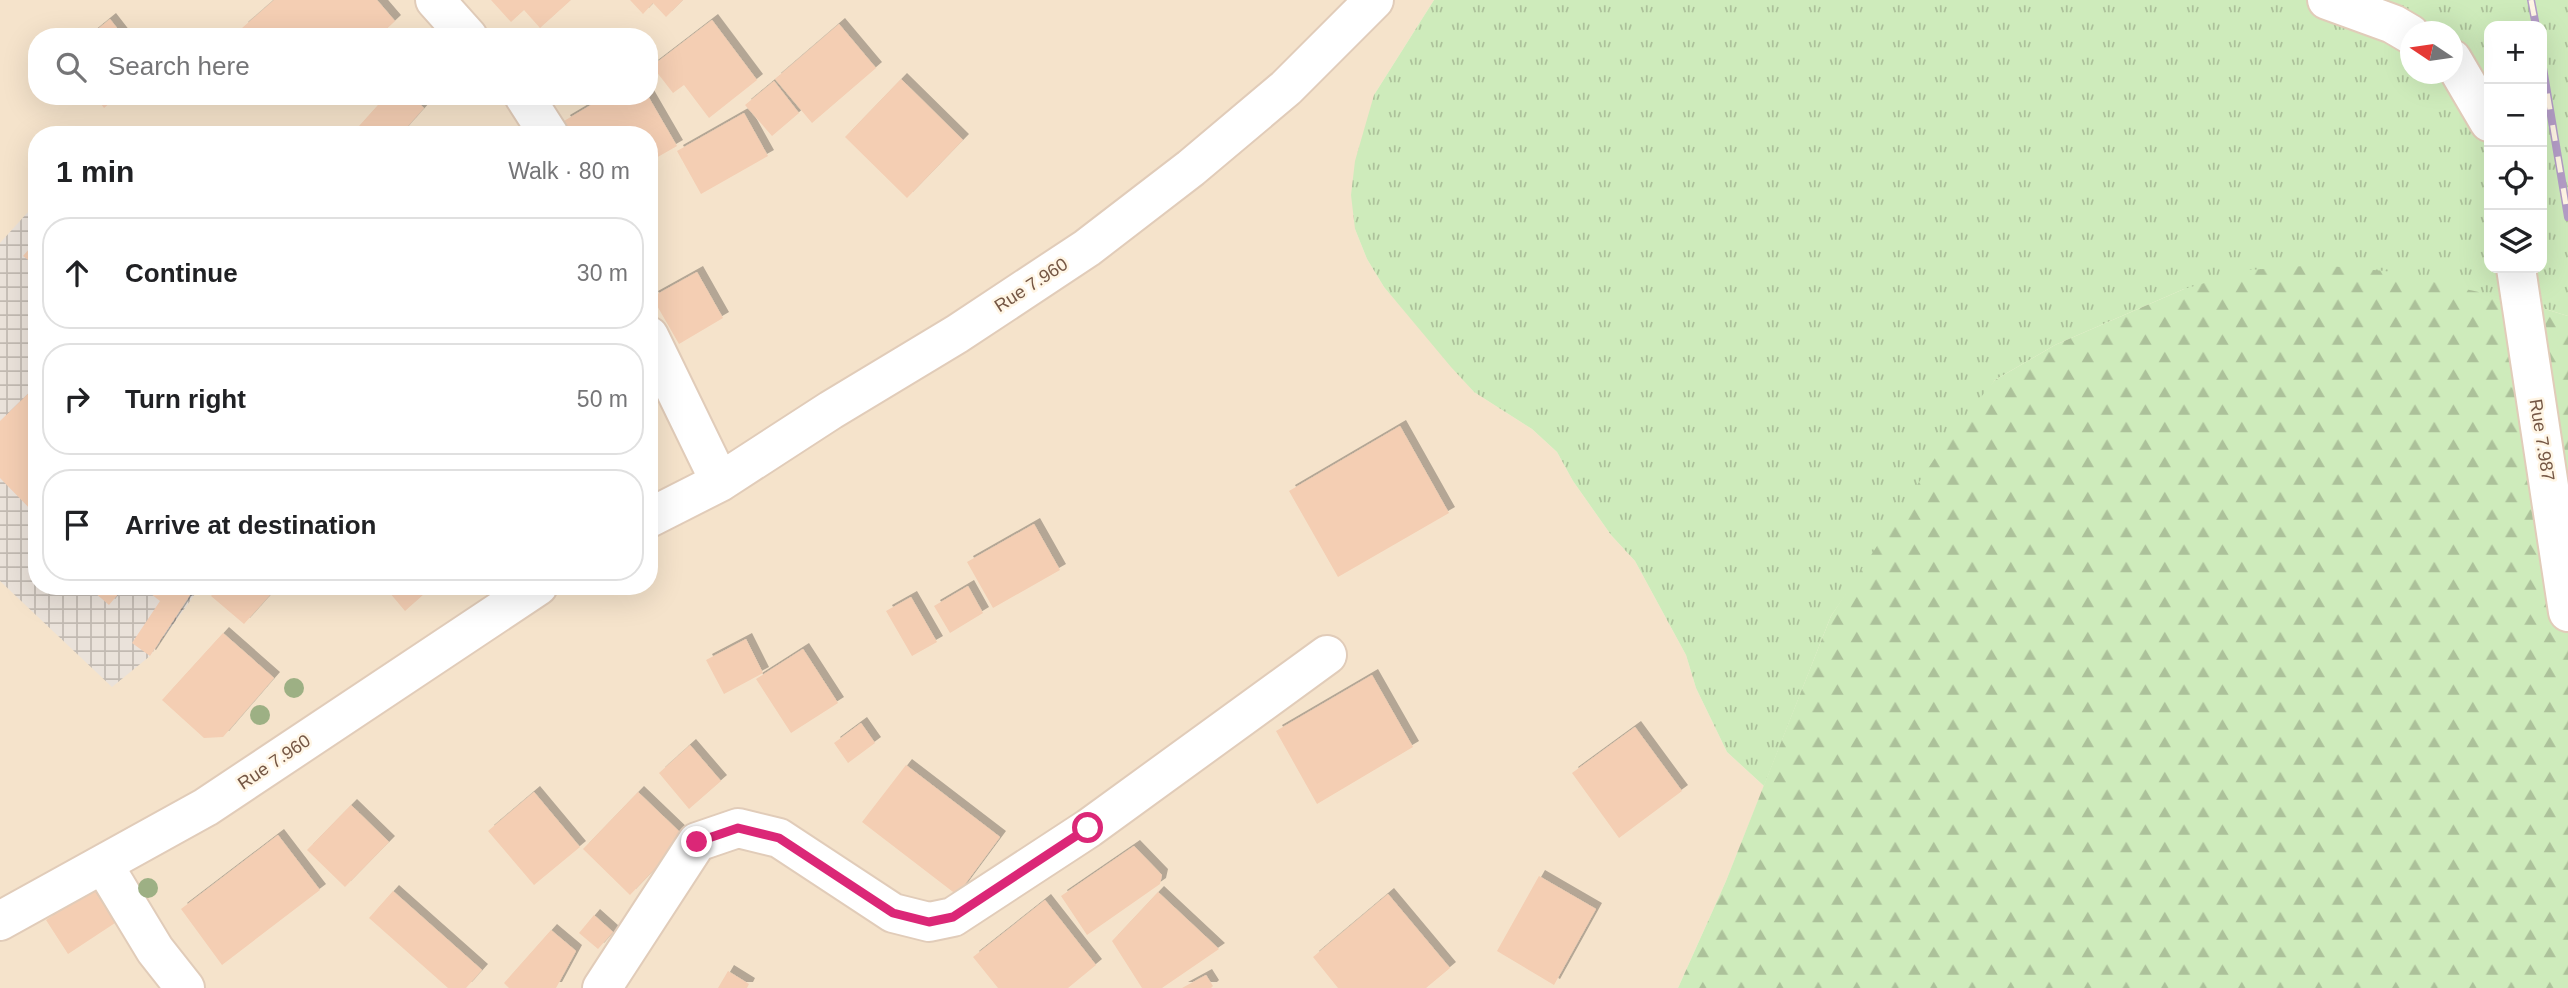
<!DOCTYPE html>
<html lang="en">
<head>
<meta charset="utf-8">
<style>
  body { margin:0; font-family:Helvetica,sans-serif; background:#f6f6f6; color:#202124 }
  .controls { position:absolute; right:21px; top:21px; display:grid; overflow:hidden; border-radius:14px; box-shadow:0 7px 28px #0002 }
  .controls button { width:63px; height:63px; display:grid; place-items:center; padding:0; border:0; border-bottom:2px solid #e0e0e0; background:#fff; color:#202124; font:35px sans-serif }
  .compass { position:absolute; left:2400px; top:21px; width:63px; height:63px; border-radius:50%; background:#fff; box-shadow:0 7px 28px #0002; rotate:283deg }
  .stop { position:absolute; width:21px; height:21px; margin:-16px; border:5px solid #db2777; border-radius:50%; background:#fff }
  .stop.end { background:#db2777; border-color:#fff; box-shadow:0 2px 7px #0008 }
  .list { margin:0; padding:0; list-style:none }
  h2 { display:flex; justify-content:space-between; align-items:center; height:91px; margin:0; padding:0 28px; font-size:30px }
  h2 small { font-size:23px; font-weight:400; color:#757577 }
  .list li { display:grid; grid-template-columns:46px 1fr auto; gap:21px; align-items:center; box-sizing:border-box; height:112px; margin:0 14px 14px; padding:0 14px; border:2px solid #e0e0e0; border-radius:28px }
  .list b { display:block; font-size:26px; white-space:nowrap }
  .list em { font-size:23px; font-style:normal; color:#757577 }
  .icon { flex:none; width:38px; height:38px; fill:none; stroke:currentColor; stroke-width:2; stroke-linecap:round; stroke-linejoin:round }
  .map { position:relative; flex:none; width:2568px; height:988px; overflow:hidden }
  .search { position:absolute; background:#fff; box-shadow:0 7px 28px #0002; left:28px; top:28px; width:630px; height:77px; display:flex; align-items:center; gap:18px; box-sizing:border-box; padding:0 24px; border-radius:28px; color:#757577; font-size:26px }
  .panel { position:absolute; background:#fff; box-shadow:0 7px 28px #0002; left:28px; top:126px; width:630px; height:469px; border-radius:28px }
  .map>svg:first-child { display:block }
  .residential { fill:#f5e3cb; fill-rule:evenodd }
  .industrial { fill:url(#industrial-grid) }
  .grass { fill:url(#grass-tufts); fill-rule:evenodd }
  .forest { fill:url(#forest-firs) }
  .building { fill:#f4ceb3; filter:url(#shadow) }
  .lines { fill:none; stroke-linecap:round; stroke-linejoin:round }
  .minor-casing { stroke:#e1ccb9; stroke-width:42 }
  .minor { stroke:#fff; stroke-width:38 }
  .rail-casing { stroke:#b39cc6; stroke-width:8 }
  .rail { stroke:#fff5e4; stroke-width:5; stroke-dasharray:16; stroke-linecap:butt }
  .tree { fill:#9db084 }
  .route { stroke:#db2777; stroke-width:9 }
  .labels { text-anchor:middle; dominant-baseline:central; stroke-width:5; stroke-linejoin:round; paint-order:stroke }
  .street-label { font-size:18px; fill:#745644; stroke:#fff5e4 }
</style>
</head>
<body>
<div class="map">
<svg width="2568" height="988" viewBox="0 0 2568 988">
  <defs>
    <pattern id="industrial-grid" width="8" height="8" patternUnits="userSpaceOnUse" patternTransform="scale(1.75)"><rect width="8" height="8" fill="#eae2da"/><path d="M0 4h8M4 0v8" fill="none" stroke="#c2bab2"/></pattern>
    <pattern id="grass-tufts" width="24" height="20" patternUnits="userSpaceOnUse" patternTransform="scale(1.75)"><rect width="24" height="20" fill="#ceebbb"/><path d="M3 7l-1-3M5 7V3M7 7l1-3M15 17l-1-3M17 17v-4M19 17l1-3" fill="none" stroke="#acc19a"/></pattern>
    <pattern id="forest-firs" width="22" height="20" patternUnits="userSpaceOnUse" patternTransform="scale(1.75)"><rect width="22" height="20" fill="#ceebbb"/><path d="M5 1l3.5 6h-7zM16 11l3.5 6h-7z" fill="#acc19a"/></pattern>
    <filter id="shadow"><feDropShadow dx="6" dy="-6" stdDeviation="0" flood-color="#0004"/></filter>
  </defs>
  <rect width="100%" height="100%" fill="#fef1dc"/>
  <!-- residential -->
  <path class="residential" d="M 0,0 L 1434,0 L 1374,95 L 1355,229 L 1367,259 L 1384,287 L 1474,392 L 1532,429 L 1557,452 L 1573,481 L 1611,535 L 1635,561 L 1686,655 L 1696,688 L 1727,752 L 1764,786 L 1726,881 L 1678,988 L 0,988 ZM 37,37 L 649,37 L 649,96 L 37,96 ZM 37,135 L 649,135 L 649,586 L 37,586 Z"/>
  <!-- industrial -->
  <path class="industrial" d="M 37,202 L 37,586 L 201,586 L 150,656 L 112,687 L 0,581 L 0,243 Z"/>
  <!-- grass -->
  <path class="grass" d="M 1434,0 L 2568,0 L 2568,316 L 2519,301 L 2184,289 L 2055,345 L 1995,380 L 1831,616 L 1764,786 L 1727,752 L 1696,688 L 1686,655 L 1635,561 L 1611,535 L 1573,481 L 1557,452 L 1532,429 L 1474,392 L 1451,367 L 1384,287 L 1367,259 L 1355,229 L 1351,195 L 1355,161 L 1374,95 ZM 2489,26 L 2542,26 L 2542,268 L 2489,268 ZM 2410,32 L 2452,32 L 2452,74 L 2410,74 Z"/>
  <!-- forest -->
  <path class="forest" d="M 2318,265 L 2385,271 L 2519,301 L 2568,316 L 2568,988 L 1678,988 L 1726,881 L 1831,616 L 1952,432 L 1995,380 L 2055,345 L 2184,289 L 2249,270 Z"/>
  <!-- building -->
  <path class="building" d="M 274,0 L 377,0 L 395,21 L 378,37 L 250,37 L 242,28 Z
    M 491,0 L 571,0 L 540,28 L 524,10 L 511,22 Z
    M 630,0 L 683,0 L 666,17 L 653,3 L 643,14 Z
    M 110,19 L 124,37 L 88,37 Z
    M 712,20 L 757,80 L 709,118 L 684,85 L 673,93 L 652,66 Z
    M 839,24 L 876,68 L 812,123 L 775,79 Z
    M 901,79 L 963,140 L 907,198 L 845,137 Z
    M 774,81 L 799,113 L 772,136 L 745,105 Z
    M 95,96 L 118,96 L 104,108 Z
    M 386,96 L 411,96 L 424,108 L 400,135 L 351,135 Z
    M 606,96 L 648,96 L 677,146 L 649,162 L 649,135 L 572,135 L 564,121 Z
    M 744,113 L 768,156 L 701,194 L 677,151 Z
    M 37,240 L 37,267 L 23,256 Z
    M 697,272 L 723,318 L 679,344 L 652,297 Z
    M 37,385 L 37,516 L 0,478 L 0,421 Z
    M 1400,426 L 1449,513 L 1338,577 L 1289,491 Z
    M 1034,524 L 1060,570 L 993,608 L 967,562 Z
    M 87,586 L 125,586 L 109,605 Z
    M 148,586 L 196,586 L 150,656 L 132,643 L 160,601 L 146,590 Z
    M 220,586 L 278,586 L 244,624 L 211,596 Z
    M 384,586 L 433,586 L 405,611 Z
    M 968,586 L 983,613 L 950,633 L 934,606 Z
    M 911,597 L 937,642 L 912,656 L 886,611 Z
    M 223,633 L 274,678 L 223,737 L 204,738 L 162,700 Z
    M 746,639 L 763,673 L 724,694 L 706,660 Z
    M 803,649 L 838,703 L 791,733 L 756,679 Z
    M 1372,675 L 1413,747 L 1317,804 L 1276,731 Z
    M 861,723 L 875,743 L 848,763 L 834,743 Z
    M 1635,727 L 1682,791 L 1619,838 L 1572,773 Z
    M 690,745 L 721,781 L 689,809 L 659,773 Z
    M 906,765 L 1000,837 L 957,895 L 862,822 Z
    M 534,792 L 580,847 L 534,885 L 488,831 Z
    M 638,792 L 685,837 L 630,895 L 583,849 Z
    M 351,805 L 389,842 L 345,887 L 307,850 Z
    M 278,835 L 320,890 L 222,965 L 181,909 Z
    M 1134,846 L 1162,875 L 1160,884 L 1087,935 L 1061,896 Z
    M 1539,876 L 1596,909 L 1554,985 L 1497,951 Z
    M 93,888 L 115,923 L 68,954 L 46,920 Z
    M 393,891 L 482,970 L 466,988 L 448,988 L 369,918 Z
    M 1158,892 L 1219,949 L 1162,988 L 1142,988 L 1112,941 Z
    M 1388,894 L 1450,968 L 1426,988 L 1338,988 L 1313,957 Z
    M 1045,900 L 1096,965 L 1068,988 L 998,988 L 973,957 Z
    M 594,915 L 613,932 L 598,949 L 579,933 Z
    M 551,930 L 576,951 L 556,988 L 509,988 L 504,983 Z
    M 728,971 L 749,984 L 747,988 L 718,988 Z
    M 1206,975 L 1213,986 L 1211,988 L 1182,988 Z"/>
  <g class="lines">
    <defs>
      <path id="minor" d="M 435,0 L 468,37
        M 2327,0 L 2393,24 L 2410,34
        M 2452,59 L 2489,122
        M 524,96 L 549,135
        M 2516,268 L 2568,612
        M 649,336 L 720,482
        M 649,518 L 720,482 L 831,410 L 957,334 L 1087,248 L 1191,168 L 1286,88 L 1374,0
        M 103,864 L 155,950 L 185,988
        M 0,921 L 206,807 L 538,586
        M 602,988 L 697,842 L 738,828 L 779,838 L 893,913 L 929,922 L 953,917 L 1089,828 L 1327,655"/>
    </defs>
    <!-- minor casing -->
    <use href="#minor" class="minor-casing"/>
    <!-- minor -->
    <use href="#minor" class="minor"/>
    <defs>
      <path id="rail" d="M 2531,0 L 2536,26
        M 2542,62 L 2568,217"/>
    </defs>
    <!-- rail casing -->
    <use href="#rail" class="rail-casing"/>
    <!-- rail -->
    <use href="#rail" class="rail"/>
  </g>
  <!-- trees -->
  <g class="tree">
    <circle cx="294" cy="688" r="10"/>
    <circle cx="260" cy="715" r="10"/>
    <circle cx="148" cy="888" r="10"/>
  </g>
  <g class="lines">
    <!-- route -->
    <path class="route" d="M 697,842 L 738,828 L 779,838 L 893,913 L 929,922 L 953,917 L 1088,828"/>
  </g>
  <g class="labels">
    <!-- street labels -->
    <g class="street-label">
      <text transform="translate(1031 285) rotate(-33)">Rue 7.960</text>
      <text transform="translate(2542 440) rotate(81)">Rue 7.987</text>
      <text transform="translate(274 762) rotate(-34)">Rue 7.960</text>
    </g>
  </g>
</svg>
<div class="controls">
<button>+</button>
<button>−</button>
<button><svg class="icon" aria-label="locate" viewBox="0 0 24 24"><circle cx="12" cy="12" r="6"/><path d="M12 2v4M12 18v4M2 12h4M18 12h4"/></svg></button>
<button><svg class="icon" aria-label="layers" viewBox="0 0 24 24"><path d="M12 4l9 5-9 5-9-5zM3 14l9 5 9-5"/></svg></button>
</div>
<svg class="compass" viewBox="-18 -18 36 36"><path d="M0-13l5 13h-10z" fill="#e53935"/><path d="M0 13l5-13h-10z" fill="#757577"/></svg>
<div class="stop" style="left:1088px;top:828px"></div>
<div class="stop end" style="left:697px;top:842px"></div>
<div class="search"><svg class="icon" aria-label="search" viewBox="0 0 24 24"><circle cx="10" cy="10" r="6"/><path d="M15 15l6 6"/></svg>Search here</div>
<section class="panel">
<h2>1 min<small>Walk · 80 m</small></h2>
<ul class="list">
<li><svg class="icon" aria-label="ahead" viewBox="0 0 24 24"><path d="M12 20V5M6 11l6-6 6 6"/></svg><div><b>Continue</b></div><em>30 m</em></li>
<li><svg class="icon" aria-label="right" viewBox="0 0 24 24"><path d="M7 20v-9h11M14 6l5 5-5 5"/></svg><div><b>Turn right</b></div><em>50 m</em></li>
<li><svg class="icon" aria-label="arrive" viewBox="0 0 24 24"><path d="M6 21V4h12l-3 4 3 4H6"/></svg><div><b>Arrive at destination</b></div></li>
</ul>
</section>
</div>
</body>
</html>
